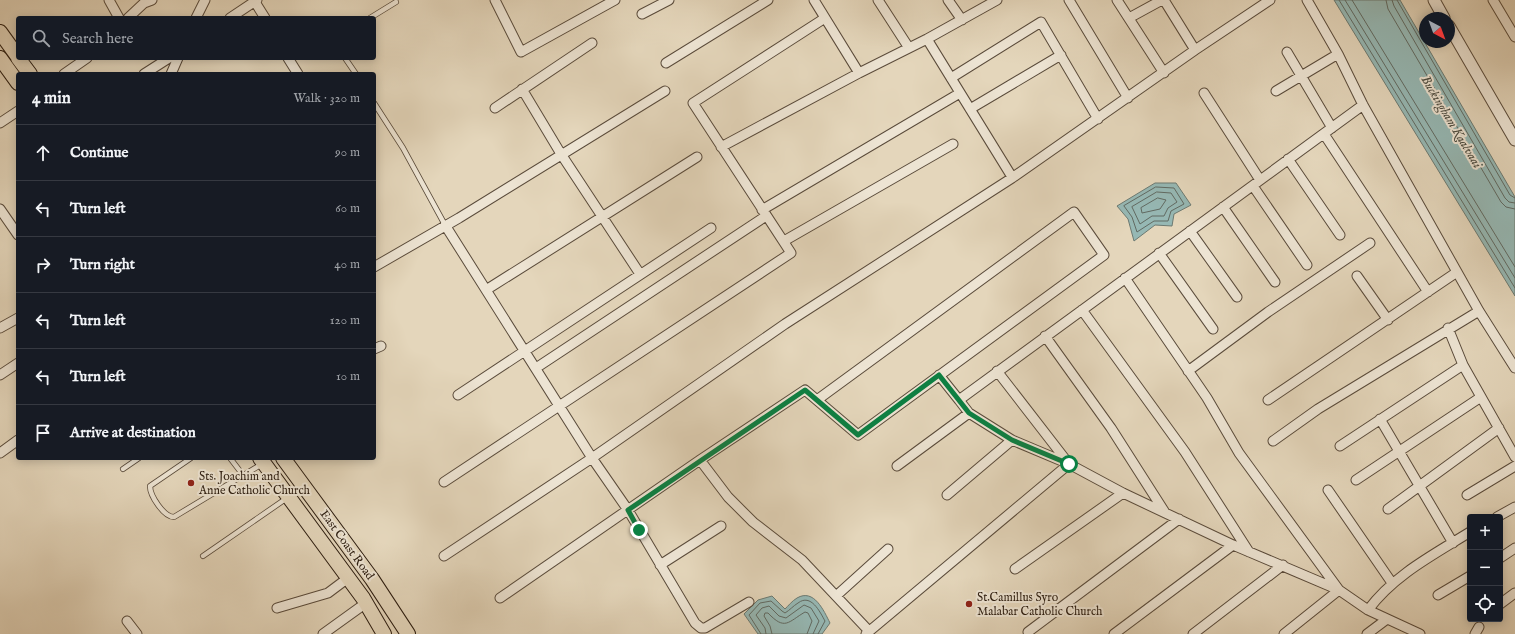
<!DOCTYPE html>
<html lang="en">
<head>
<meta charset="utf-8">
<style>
  body { margin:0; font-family:"IM FELL English",serif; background:#20242c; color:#f1f3f6 }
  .controls { position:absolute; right:12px; bottom:12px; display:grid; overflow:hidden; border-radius:4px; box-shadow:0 2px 10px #0003 }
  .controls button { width:36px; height:36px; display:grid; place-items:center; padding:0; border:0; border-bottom:1px solid #363941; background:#171b24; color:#f1f3f6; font:20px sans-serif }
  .compass { position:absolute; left:1419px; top:12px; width:36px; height:36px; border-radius:50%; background:#171b24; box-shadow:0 2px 10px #0003; rotate:139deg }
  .stop { position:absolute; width:12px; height:12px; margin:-9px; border:3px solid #0b8043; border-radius:50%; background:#fff }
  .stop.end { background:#0b8043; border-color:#fff; box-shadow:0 1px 4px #0008 }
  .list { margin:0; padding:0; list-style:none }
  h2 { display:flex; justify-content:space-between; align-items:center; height:52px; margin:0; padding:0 16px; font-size:17px }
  h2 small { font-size:13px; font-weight:400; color:#9ea1a6 }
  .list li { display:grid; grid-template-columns:26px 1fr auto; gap:12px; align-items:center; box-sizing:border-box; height:56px; padding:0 16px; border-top:1px solid #363941 }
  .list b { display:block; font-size:15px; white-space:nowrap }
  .list em { font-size:13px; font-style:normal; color:#9ea1a6 }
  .icon { flex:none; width:22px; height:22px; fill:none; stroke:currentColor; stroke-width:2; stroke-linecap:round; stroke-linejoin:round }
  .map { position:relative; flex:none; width:1515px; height:634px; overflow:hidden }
  .search { position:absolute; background:#171b24; box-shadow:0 2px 10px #0003; left:16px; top:16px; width:360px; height:44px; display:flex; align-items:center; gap:10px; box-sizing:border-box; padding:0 14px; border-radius:4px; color:#9ea1a6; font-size:15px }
  .panel { position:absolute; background:#171b24; box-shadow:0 2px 10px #0003; left:16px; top:72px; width:360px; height:388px; border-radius:4px }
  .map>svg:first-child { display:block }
  .water { fill:#96b8b4; stroke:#6c7a72 }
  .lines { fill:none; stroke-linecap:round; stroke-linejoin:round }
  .shore { stroke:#616a62; stroke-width:1 }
  .service-casing { stroke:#5a4b3b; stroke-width:6 }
  .minor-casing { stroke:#5a4b3b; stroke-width:11 }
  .tertiary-casing { stroke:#5a4b3b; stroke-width:13 }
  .primary-casing { stroke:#2c1d10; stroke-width:16 }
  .service { stroke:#ede4d3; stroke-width:4.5 }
  .minor { stroke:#ede4d3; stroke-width:9 }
  .tertiary { stroke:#ede4d3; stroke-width:11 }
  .primary { stroke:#e4d6bb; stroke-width:14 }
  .route { stroke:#0b8043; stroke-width:5 }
  .poi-dot { fill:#8f2418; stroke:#ede4d3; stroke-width:1.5 }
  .labels { text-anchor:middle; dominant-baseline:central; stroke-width:4; stroke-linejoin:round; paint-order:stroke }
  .poi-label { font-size:12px; fill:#2c1d10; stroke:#ede4d3; text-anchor:start }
  .street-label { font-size:12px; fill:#2c1d10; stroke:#ede4d3 }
  .water-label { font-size:13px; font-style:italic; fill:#4c4c41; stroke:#ede4d3 }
</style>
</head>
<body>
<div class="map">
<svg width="1515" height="634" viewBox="0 0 1515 634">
  <rect width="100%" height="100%" fill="#e4d6bb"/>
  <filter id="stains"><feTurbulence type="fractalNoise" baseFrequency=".005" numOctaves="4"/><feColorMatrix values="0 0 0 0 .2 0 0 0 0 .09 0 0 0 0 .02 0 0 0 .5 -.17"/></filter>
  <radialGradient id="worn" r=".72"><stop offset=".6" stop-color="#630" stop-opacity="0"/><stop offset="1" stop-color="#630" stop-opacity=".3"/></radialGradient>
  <!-- water -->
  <path class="water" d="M 1334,0 L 1400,0 L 1515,197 L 1515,296 Z
    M 1155,183 L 1176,183 L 1191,205 L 1174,214 L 1172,226 L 1155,225 L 1134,241 L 1128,219 L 1117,206 Z
    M 772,596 L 785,609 C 788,606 792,601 797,598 C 814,588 824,611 830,623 L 822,634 L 758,634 L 744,614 L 758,600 Z"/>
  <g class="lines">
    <!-- shore -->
    <path class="shore" d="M 1339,0 L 1515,288
      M 1345,0 L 1515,278
      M 1352,0 L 1515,267
      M 1386,0 L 1388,9 L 1501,202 L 1506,207 L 1515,209
      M 1392,0 L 1394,6 L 1505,198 L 1509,202 L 1515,203
      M 1397,0 L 1510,195 L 1515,198
      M 1156,187 L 1174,188 L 1184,204 L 1171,211 L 1168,221 L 1154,221 L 1137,232 L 1132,217 L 1124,206 Z
      M 1157,192 L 1171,193 L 1177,202 L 1168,208 L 1164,216 L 1152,216 L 1140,224 L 1132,207 Z
      M 1158,198 L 1166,200 L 1160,209 L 1142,213 L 1141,208 Z
      M 761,634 L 749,615 L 760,603 L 771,601 L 782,611 L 785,613 C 790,610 793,606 798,603 C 811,593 820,612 825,621 L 818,634
      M 766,634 L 765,628 L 756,615 L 762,608 L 769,606 L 779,616 L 786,618 L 804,605 L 811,608 L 819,621 L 813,634
      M 772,634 L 770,626 L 764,616 L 765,613 L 768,613 C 785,631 788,622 805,612 L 808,613 L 812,621 L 807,634"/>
    <defs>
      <path id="service" d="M 370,18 L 396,2
        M 345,58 L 356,74
        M 374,103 L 403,148 L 445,225
        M 191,458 L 150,486 C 150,496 164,517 174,517 L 262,464
        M 230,458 L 243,475
        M 123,469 L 139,458
        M 203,556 L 287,498"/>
      <path id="minor" d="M 109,0 L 119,18
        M 495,0 L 521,52 L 615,0
        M 814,0 L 859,73
        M 878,0 L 909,48
        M 948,0 L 962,20
        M 1069,0 L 1128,98
        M 1117,0 L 1164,73
        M 1164,0 L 1195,50
        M 1307,0 L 1338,54 L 1363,105 L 1479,311 L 1515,368
        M 1493,0 L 1515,37
        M 255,2 L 265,18
        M 642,14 L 669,0
        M 128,18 L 144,3 L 152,0
        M 196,18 L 205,0
        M 230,18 L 257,0
        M 1129,18 L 1162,0
        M 927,39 L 1012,177
        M 1287,52 L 1332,128
        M 288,58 L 298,74
        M 666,63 L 768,0
        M 64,74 L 87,58
        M 144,74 L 169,58
        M 171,74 L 178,58
        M 951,78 L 1041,22 L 1098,119
        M 522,89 L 561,154 L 640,274
        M 1276,91 L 1338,54
        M 1204,93 L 1260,180
        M 1363,105 L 959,400 L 969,413 L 1012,440 L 1069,464 L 1123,493 L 1233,545 L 1339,590 L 1368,610 L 1420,634
        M 495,108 L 592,43
        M 970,109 L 1061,55
        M 0,123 L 18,111
        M 1324,134 L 1428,292
        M 721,147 L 859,73 L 927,39 L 997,0
        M 1288,159 L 1340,235
        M 1253,186 L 1307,265
        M 1223,207 L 1275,282
        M 0,209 L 18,235
        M 762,210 L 960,93
        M 445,225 L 592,458 L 628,510 L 695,623 L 701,628 L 705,628 L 749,602
        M 1190,231 L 1237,297
        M 784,241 L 953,144
        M 1159,253 L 1213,329
        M 374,267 L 459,218 L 665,91
        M 1357,276 L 1388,320
        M 1125,278 L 1207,398 L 1239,453 L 1339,590 L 1284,634
        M 486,290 L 697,157
        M 1082,310 L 1185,452 L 1249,552
        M 0,328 L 18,318
        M 1448,328 L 1463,365 L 1515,457
        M 1045,336 L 1111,428 L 1164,511
        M 374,349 L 381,346
        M 536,368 L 766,216
        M 1188,371 L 1268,312 L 1370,243
        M 0,375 L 18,363
        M 939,375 L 959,400
        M 458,395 L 711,228
        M 1268,400 L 1457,272
        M 1380,419 L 1453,543
        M 1273,441 L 1318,409 L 1479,311
        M 1340,446 L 1463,365
        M 0,453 L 18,440
        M 700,460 L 728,497 L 753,522 L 802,560 L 869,631
        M 897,466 L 969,413
        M 1356,480 L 1481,397
        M 444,482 L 791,253 L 693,103 L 825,18
        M 1328,490 L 1392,583
        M 947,495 L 1012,440
        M 1467,495 L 1515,466
        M 1388,509 L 1499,428
        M 1497,517 L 1515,507
        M 444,556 L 592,458 L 785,324 L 1012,178 L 1195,50 L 1270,0
        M 1500,558 L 1515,548
        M 660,565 L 721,526
        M 1015,569 L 1123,493
        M 1438,595 L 1470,576
        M 836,596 L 888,549
        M 500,598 L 700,460 L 805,390 L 858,435 L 1104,255 L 1074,212 L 817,400
        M 1500,604 L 1515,593
        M 277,608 L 328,593 L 348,578
        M 1368,610 C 1394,575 1433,555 1470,532
        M 127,621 L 137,634
        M 1028,632 L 1179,519
        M 323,634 L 366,603
        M 866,634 L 1069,464 L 997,371
        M 1114,634 L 1233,545
        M 1193,634 L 1283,565
        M 1367,634 L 1387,619
        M 1475,634 L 1479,627"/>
      <path id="tertiary" d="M 1434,0 L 1444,18
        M 1449,26 L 1515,140"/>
      <path id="primary" d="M 0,32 L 18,57
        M 0,58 L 18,83
        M 18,58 L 30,74
        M 260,458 L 363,598 L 384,634
        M 283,458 L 372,579 L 408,634"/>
    </defs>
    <!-- service casing -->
    <use href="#service" class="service-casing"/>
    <!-- minor casing -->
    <use href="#minor" class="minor-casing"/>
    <!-- tertiary casing -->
    <use href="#tertiary" class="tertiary-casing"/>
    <!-- primary casing -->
    <use href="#primary" class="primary-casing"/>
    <!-- service -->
    <use href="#service" class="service"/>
    <!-- minor -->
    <use href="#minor" class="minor"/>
    <!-- tertiary -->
    <use href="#tertiary" class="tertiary"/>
    <!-- primary -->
    <use href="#primary" class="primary"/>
  </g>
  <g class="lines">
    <!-- route -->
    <path class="route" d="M 639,530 L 628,510 L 805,390 L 858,435 L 939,375 L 969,413 L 1012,440 L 1069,464"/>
  </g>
  <!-- markers -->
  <g class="poi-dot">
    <circle cx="191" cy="483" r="4"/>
    <circle cx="969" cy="604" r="4"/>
  </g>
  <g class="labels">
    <!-- poi labels -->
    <g class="poi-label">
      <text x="199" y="476">Sts. Joachim and<tspan x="199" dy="14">Anne Catholic Church</tspan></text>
      <text x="977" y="597">St.Camillus Syro<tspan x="977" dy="14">Malabar Catholic Church</tspan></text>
    </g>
    <!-- street labels -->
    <g class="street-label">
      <text transform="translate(347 545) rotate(54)">East Coast Road</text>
    </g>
    <!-- water labels -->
    <g class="water-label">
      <text transform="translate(1451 122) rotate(59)">Buckingham Kaalvaai</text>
    </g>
  </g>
  <rect width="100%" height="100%" filter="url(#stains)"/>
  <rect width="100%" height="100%" fill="url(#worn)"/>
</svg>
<div class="controls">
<button>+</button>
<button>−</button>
<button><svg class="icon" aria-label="locate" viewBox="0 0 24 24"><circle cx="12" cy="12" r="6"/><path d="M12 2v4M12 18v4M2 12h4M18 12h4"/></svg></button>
</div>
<svg class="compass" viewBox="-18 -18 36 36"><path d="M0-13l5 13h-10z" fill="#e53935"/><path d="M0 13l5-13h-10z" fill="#9ea1a6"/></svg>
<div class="stop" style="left:1069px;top:464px"></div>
<div class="stop end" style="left:639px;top:530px"></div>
<div class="search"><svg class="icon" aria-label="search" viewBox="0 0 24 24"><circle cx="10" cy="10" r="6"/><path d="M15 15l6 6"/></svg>Search here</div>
<section class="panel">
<h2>4 min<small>Walk · 320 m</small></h2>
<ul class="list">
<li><svg class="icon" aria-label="ahead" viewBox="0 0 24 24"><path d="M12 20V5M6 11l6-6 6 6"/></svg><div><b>Continue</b></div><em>90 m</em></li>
<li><svg class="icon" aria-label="left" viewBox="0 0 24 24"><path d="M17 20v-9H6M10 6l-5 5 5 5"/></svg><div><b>Turn left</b></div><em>60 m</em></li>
<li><svg class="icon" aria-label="right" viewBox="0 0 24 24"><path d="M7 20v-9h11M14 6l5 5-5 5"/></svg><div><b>Turn right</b></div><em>40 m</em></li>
<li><svg class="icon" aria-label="left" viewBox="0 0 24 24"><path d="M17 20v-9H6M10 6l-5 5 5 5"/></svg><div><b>Turn left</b></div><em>120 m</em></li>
<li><svg class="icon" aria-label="left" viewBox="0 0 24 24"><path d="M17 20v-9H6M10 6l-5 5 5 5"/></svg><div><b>Turn left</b></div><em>10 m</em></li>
<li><svg class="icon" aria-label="arrive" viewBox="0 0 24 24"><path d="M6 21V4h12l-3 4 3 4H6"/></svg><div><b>Arrive at destination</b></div></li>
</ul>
</section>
</div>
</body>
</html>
